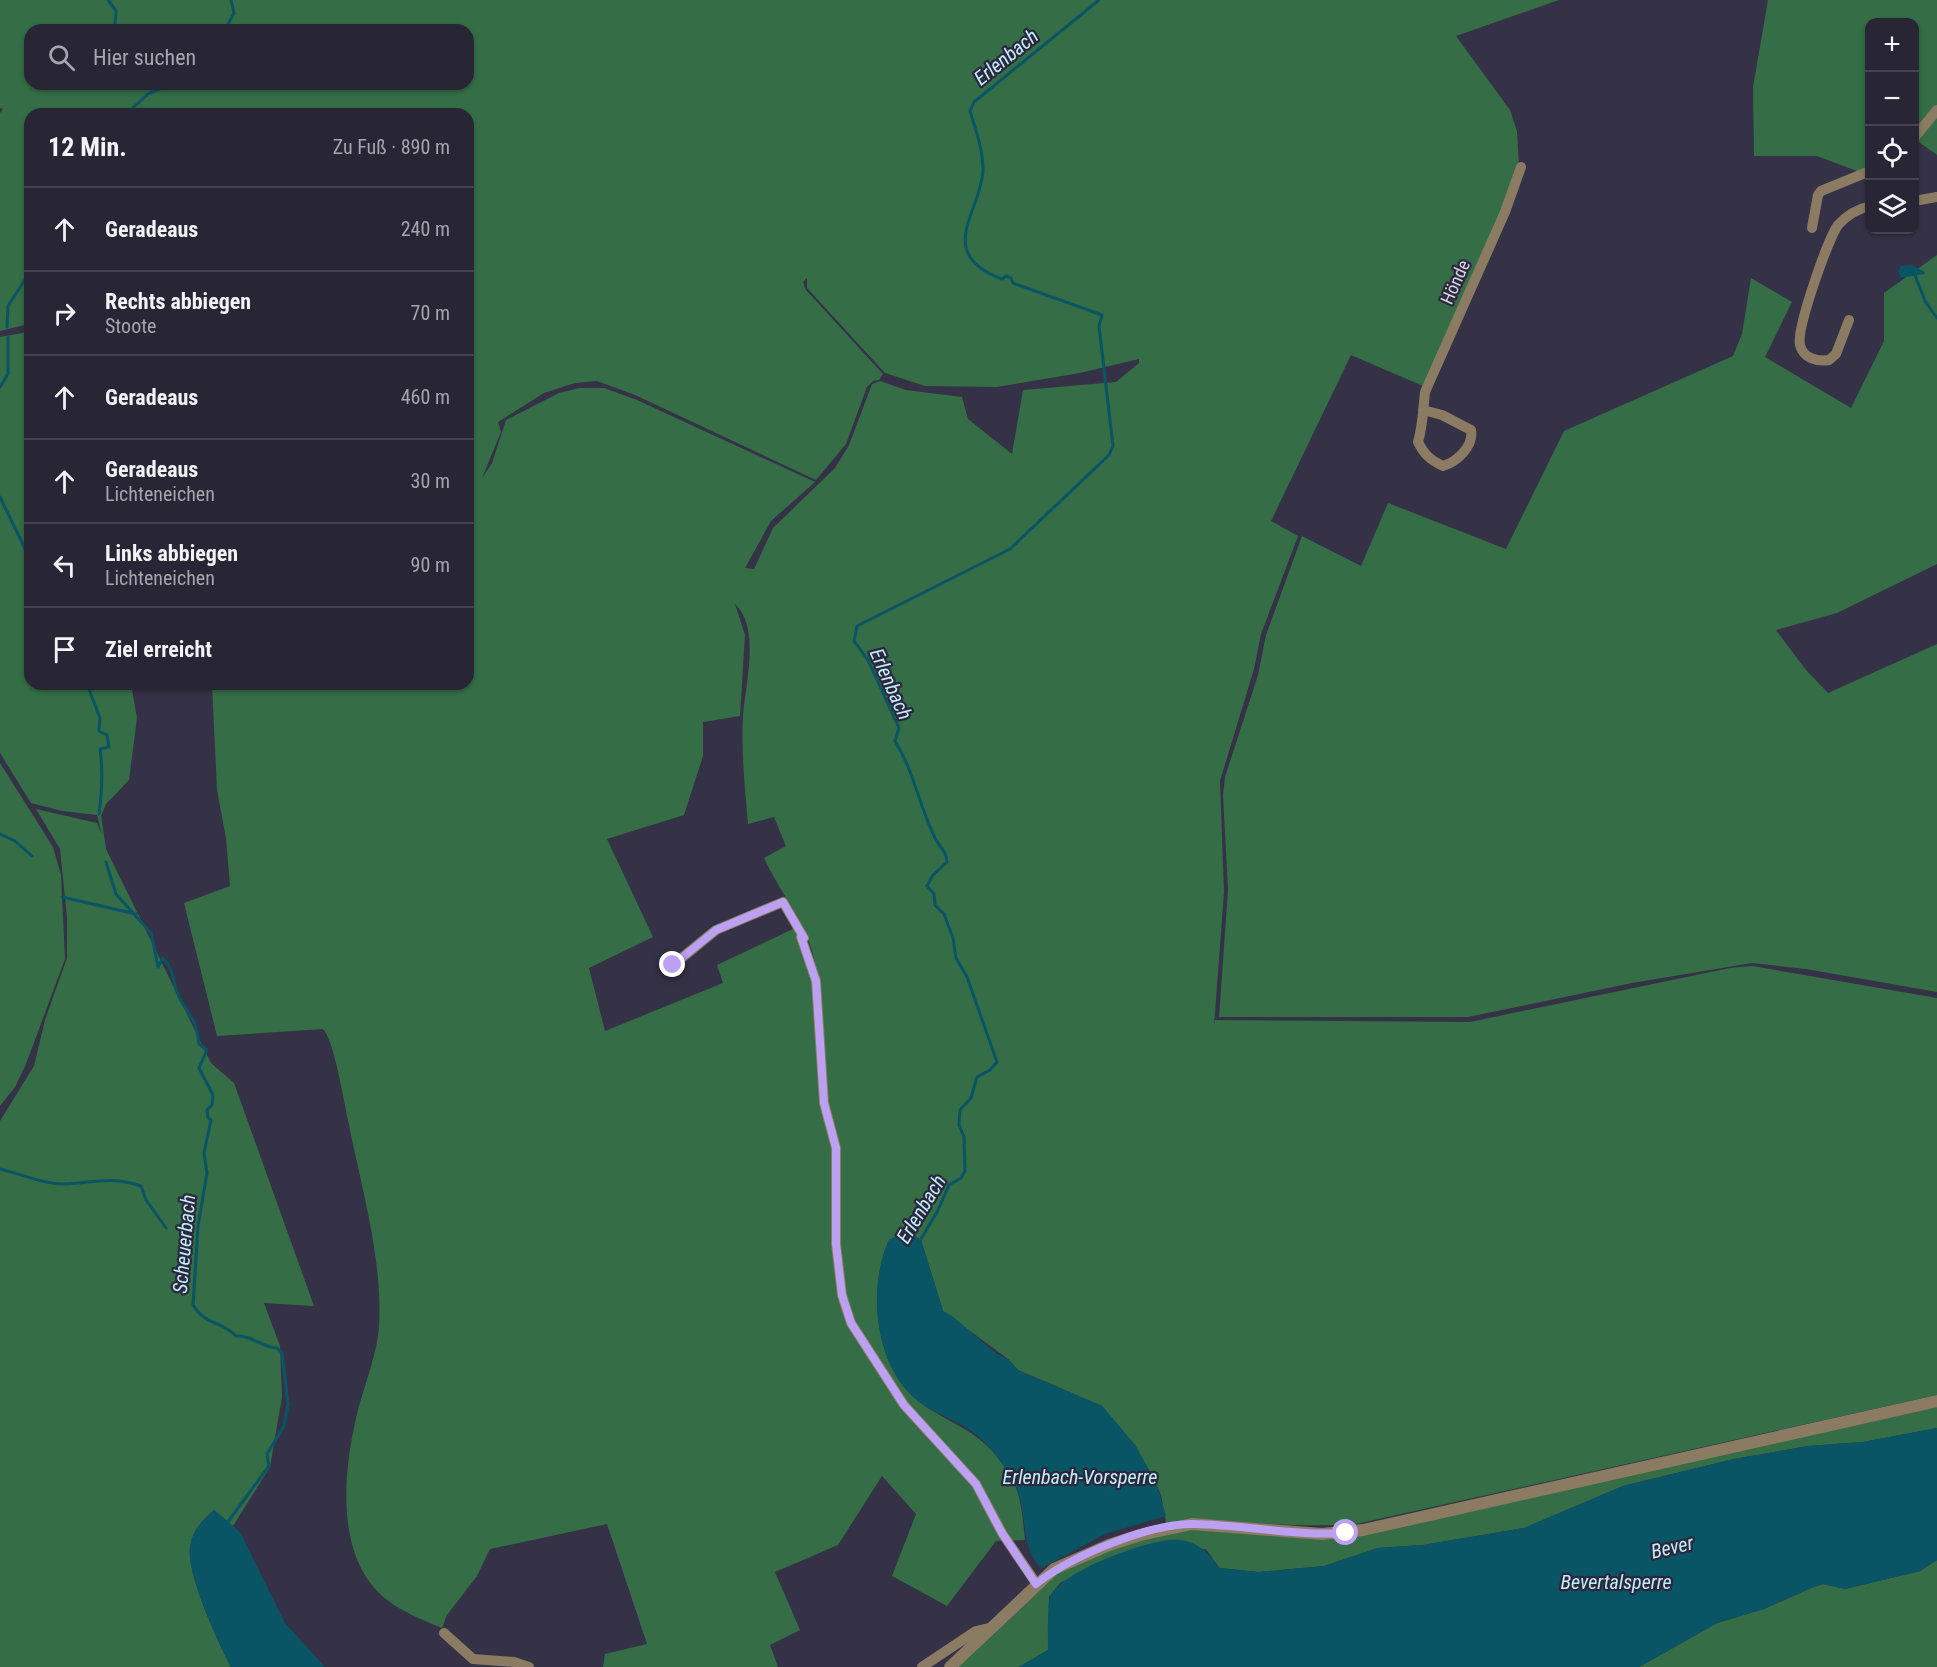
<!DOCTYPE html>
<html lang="de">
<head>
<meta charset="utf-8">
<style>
  body { margin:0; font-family:"Roboto Condensed",sans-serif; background:#343241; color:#f1f3f6 }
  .controls { position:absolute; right:18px; top:18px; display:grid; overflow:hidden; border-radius:12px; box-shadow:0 2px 4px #0004 }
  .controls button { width:54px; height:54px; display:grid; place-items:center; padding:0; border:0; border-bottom:2px solid #444350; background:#282635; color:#f1f3f6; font:30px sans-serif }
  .stop { position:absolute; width:18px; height:18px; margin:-14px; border:4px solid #bca0f2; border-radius:50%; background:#fff }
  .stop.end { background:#bca0f2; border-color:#fff; box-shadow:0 2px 6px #0008 }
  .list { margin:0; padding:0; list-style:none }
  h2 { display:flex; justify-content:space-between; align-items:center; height:78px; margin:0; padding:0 24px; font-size:26px }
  h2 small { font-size:20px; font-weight:400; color:#a5a5ad }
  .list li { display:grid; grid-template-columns:39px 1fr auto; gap:18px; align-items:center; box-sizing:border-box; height:84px; padding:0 24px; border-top:2px solid #444350 }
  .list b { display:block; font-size:22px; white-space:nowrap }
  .list p { margin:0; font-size:20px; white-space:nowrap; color:#a5a5ad }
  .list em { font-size:20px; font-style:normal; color:#a5a5ad }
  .icon { flex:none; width:33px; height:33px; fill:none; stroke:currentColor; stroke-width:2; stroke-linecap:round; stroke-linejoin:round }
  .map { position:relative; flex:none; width:1937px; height:1667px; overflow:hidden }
  .search { position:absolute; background:#282635; box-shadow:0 2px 4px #0004; left:24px; top:24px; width:450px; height:66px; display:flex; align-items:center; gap:15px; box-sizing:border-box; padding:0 21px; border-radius:18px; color:#a5a5ad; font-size:22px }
  .panel { position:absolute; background:#282635; box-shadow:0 2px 4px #0004; left:24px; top:108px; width:450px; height:582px; border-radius:18px }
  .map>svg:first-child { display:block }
  .green { fill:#346d46; fill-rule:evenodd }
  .water { fill:#0a5565 }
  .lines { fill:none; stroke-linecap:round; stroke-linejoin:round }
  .stream { stroke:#0a5565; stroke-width:3 }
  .minor { stroke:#8a7b62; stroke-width:10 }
  .tertiary { stroke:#8a7b62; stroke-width:12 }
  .route { stroke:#bca0f2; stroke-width:8 }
  .labels { text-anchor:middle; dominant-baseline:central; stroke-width:4.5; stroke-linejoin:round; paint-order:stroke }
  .street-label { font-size:18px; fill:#d5d4e1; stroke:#2b283d }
  .water-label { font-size:20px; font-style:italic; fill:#c2edfa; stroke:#2b283d }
</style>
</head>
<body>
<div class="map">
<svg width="1937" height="1667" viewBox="0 0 1937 1667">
  <rect width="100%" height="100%" fill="#353247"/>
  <!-- green -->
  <path class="green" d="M 0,0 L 1559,0 L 1456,36 L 1510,110 L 1517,131 L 1519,167 L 1508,202 L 1423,386 L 1351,355 L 1271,521 L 1298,536 L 1261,634 L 1254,669 L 1220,781 L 1224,892 L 1214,1026 L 1215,1020 L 1470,1022 L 1730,968 L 1752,966 L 1937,998 L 1937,1395 L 1356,1524 C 1293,1529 1230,1518 1166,1523 L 1161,1495 L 1155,1482 L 1135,1445 L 1102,1406 L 1018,1370 L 1008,1359 L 943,1311 L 921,1240 C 908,1233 901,1234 889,1240 C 868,1287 874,1366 918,1401 C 943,1420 972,1428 993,1452 C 1021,1484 1021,1502 1025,1540 L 996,1541 L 947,1606 L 892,1576 L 916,1514 L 882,1476 L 838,1545 L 775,1572 L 800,1630 L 770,1645 L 778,1667 L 603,1667 L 605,1654 L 647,1644 L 607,1524 L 490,1549 L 477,1576 L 447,1615 L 442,1628 C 423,1620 402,1612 386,1599 C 332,1556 344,1464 359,1406 C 366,1381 377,1353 379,1327 C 383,1258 361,1187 348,1120 C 344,1102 334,1040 323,1029 L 217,1036 L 184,903 L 230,886 L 226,838 L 217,790 L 212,684 L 468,684 L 468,114 L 30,114 L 30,684 L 131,684 L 137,718 L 129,780 L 106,804 L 101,816 L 106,849 L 211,1063 L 234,1083 L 314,1306 L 264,1303 L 280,1346 L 282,1397 L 270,1467 L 233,1526 L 214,1510 C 202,1521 192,1531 190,1548 C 187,1575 218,1642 231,1667 L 0,1667 L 0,1121 L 34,1066 L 45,1020 L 67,958 L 67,918 L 60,849 L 36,809 L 97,823 L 102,835 L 97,815 L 62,811 L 31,803 L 0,753 L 0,337 L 23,333 L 29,324 L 0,331 L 0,113 L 3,109 L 0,108 ZM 30,30 L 468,30 L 468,84 L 30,84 ZM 807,278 L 807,288 L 885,373 L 925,386 L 997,387 L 1080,373 L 1139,359 L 1139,363 L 1116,382 L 1023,390 L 1012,454 L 968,419 L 962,397 L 906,390 L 880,381 L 872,384 L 849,445 L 835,468 L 773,528 L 754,569 L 745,568 L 771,521 L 815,482 L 637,400 L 604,388 L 579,388 L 559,393 L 506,420 L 492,463 L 482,478 L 501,432 L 498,422 L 544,393 L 575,383 L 597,381 L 635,395 L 816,480 L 846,444 L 867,387 L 873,381 L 879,380 L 883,374 L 806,290 L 803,282 ZM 735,604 C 761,628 745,685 743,716 C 741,752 745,788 748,824 L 774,817 L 786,846 L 764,858 C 779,891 802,916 812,951 C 825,1000 821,1051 827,1101 C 829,1118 838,1133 839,1150 C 839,1185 836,1220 840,1255 L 832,1254 L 834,1148 L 820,1103 L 815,985 L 795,928 L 717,965 L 723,983 L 605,1031 L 589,968 L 653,937 L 607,839 L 684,815 L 703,756 L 703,722 L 740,716 L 745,635 Z
    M 1768,0 L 1937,0 L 1937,108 L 1915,135 L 1914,22 L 1870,22 L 1869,168 L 1862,173 L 1817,156 L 1754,156 L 1753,87 Z
    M 1937,115 L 1937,155 L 1916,140 Z
    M 1937,255 L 1937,564 L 1837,613 L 1776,630 L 1806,670 L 1828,693 L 1937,644 L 1937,992 L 1806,969 L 1752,963 L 1632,983 L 1468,1017 L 1219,1017 L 1228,890 L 1223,795 L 1225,777 L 1258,675 L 1266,635 L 1302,536 L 1361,566 L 1388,503 L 1506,549 L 1564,431 L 1733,356 L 1742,334 L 1751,278 L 1792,302 L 1765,357 L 1851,408 L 1884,341 L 1884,293 Z
    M 0,763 L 53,847 L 61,875 L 65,959 L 26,1064 L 15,1087 L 0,1106 Z
    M 1937,1404 L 1937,1428 L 1863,1442 L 1808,1446 L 1734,1459 L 1623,1486 L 1524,1528 L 1423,1545 L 1378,1548 L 1324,1566 L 1258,1572 L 1219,1568 L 1206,1549 L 1114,1556 L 1060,1583 L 1049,1597 L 1048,1650 L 1019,1667 L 953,1667 L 1055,1572 L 1115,1546 L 1186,1527 L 1322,1535 Z
    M 1937,1560 L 1937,1667 L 1639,1667 L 1717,1623 L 1764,1609 L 1811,1588 L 1823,1584 L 1845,1589 L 1920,1571 Z"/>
  <!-- water -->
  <path class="water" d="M 1912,265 L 1925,272 L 1924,274 L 1901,278 L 1898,271 L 1901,266 Z
    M 900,1234 L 911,1234 L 921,1240 L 943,1311 L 952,1316 L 997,1354 L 1008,1359 L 1018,1370 L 1102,1406 L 1135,1445 L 1156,1482 L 1166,1516 L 1105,1534 L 1041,1568 C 1018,1544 1029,1510 1014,1483 C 1004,1465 990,1445 974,1433 C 957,1420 935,1414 918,1401 C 874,1366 867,1288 889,1240 Z
    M 1937,1428 L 1937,1560 L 1920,1571 L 1845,1589 L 1823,1584 L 1811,1588 L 1764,1609 L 1717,1623 L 1639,1667 L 1019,1667 L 1048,1650 C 1048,1638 1047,1603 1051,1595 C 1065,1570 1152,1537 1180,1540 C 1199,1542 1209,1554 1220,1568 L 1258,1572 L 1324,1566 L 1378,1548 L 1423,1545 L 1524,1528 L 1623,1486 L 1734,1459 L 1808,1446 L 1863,1442 Z
    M 214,1510 L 240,1532 L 285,1623 L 325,1667 L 231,1667 C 218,1642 187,1575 190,1548 C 192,1530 202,1521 214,1510 Z"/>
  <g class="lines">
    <!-- stream -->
    <path class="stream" d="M 108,0 L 116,11 L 115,24 L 120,30
      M 225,30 L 234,13 L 231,0
      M 126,114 L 148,94 L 171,84
      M 1915,275 L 1925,301 L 1937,318
      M 7,327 L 8,306 L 30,272
      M 0,387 L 8,374 L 8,337
      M 0,497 L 30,559
      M 87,684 L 100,718 L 99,731 L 107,735 L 109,747 L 100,749 C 103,770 102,792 99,814
      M 0,834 L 15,841 L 32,856
      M 106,862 L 116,894 L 151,933 L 158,967 L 163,958 C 174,969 172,978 177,992 C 186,1015 196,1014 199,1044 L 207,1050 L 199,1068 L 213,1095 L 212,1105 L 207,1110 L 208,1118 L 211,1120 L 204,1153 L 207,1173 L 198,1226 L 193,1305 C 207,1327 221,1320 236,1336 C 252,1335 261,1347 277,1348 L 282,1353 L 288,1405 L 284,1426 L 267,1454 L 269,1466 L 227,1523
      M 62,897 L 136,914
      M 0,1169 C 21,1174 46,1185 68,1184 C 97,1182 111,1176 141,1186 L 146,1200 L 166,1228
      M 918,1244 L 937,1212 L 949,1185 L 961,1178 L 965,1171 L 964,1137 L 959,1125 L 960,1110 L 971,1098 L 977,1077 L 990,1070 L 997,1062 L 967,977 L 956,958 L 953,938 L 944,914 L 935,905 L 934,894 L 927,886 L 933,875 L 947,862 C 946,850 940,848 935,838 C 919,806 914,771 895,741 L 899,728 L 868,660 L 854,641 L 857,626 L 1010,549 L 1109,455 L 1113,446 L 1099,326 L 1102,315 L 1013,283 L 1011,278 L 1006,276 L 1002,279 C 933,253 982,211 983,170 C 983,149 976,131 970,111 L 974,102 L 1099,0"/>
    <!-- minor -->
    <path class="minor" d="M 1914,138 L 1937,110
      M 1914,201 L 1937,197
      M 1812,228 L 1818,195 L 1821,191 L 1870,171
      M 1849,320 L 1836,354 L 1829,360 C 1817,362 1803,358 1800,345 C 1796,329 1828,239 1838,225 C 1847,215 1857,209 1870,206
      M 1423,410 L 1442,415 L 1471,430 C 1474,446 1457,462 1443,466 C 1430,460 1424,454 1418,442 C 1423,425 1423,410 1425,392 L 1505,212 L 1521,167
      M 673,965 L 716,930 L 783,902 L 804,938 L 801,937 L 816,981 L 824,1103 L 836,1148 L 836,1244 L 842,1295 L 851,1323 L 904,1405 L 976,1484 L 1002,1533 L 1036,1583
      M 444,1633 L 473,1659 L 514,1662 L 529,1667
      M 922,1667 L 976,1631 L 989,1628"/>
    <!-- tertiary -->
    <path class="tertiary" d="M 950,1667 L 1054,1569 L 1109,1545 L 1140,1535 L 1192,1524 L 1322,1534 L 1363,1530 L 1937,1401"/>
  </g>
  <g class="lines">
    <!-- route -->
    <path class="route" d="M 673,965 L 716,930 L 783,902 L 804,938 L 801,937 L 816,981 L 824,1103 L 836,1148 L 836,1244 L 842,1295 L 851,1323 L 904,1405 L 976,1484 L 1002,1533 L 1036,1584 C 1071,1556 1150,1523 1194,1524 C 1245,1525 1295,1536 1346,1533"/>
  </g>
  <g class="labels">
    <!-- street labels -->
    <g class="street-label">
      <text transform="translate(1455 282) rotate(-66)">Hönde</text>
    </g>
    <!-- water labels -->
    <g class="water-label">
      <text transform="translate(1006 57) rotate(-39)">Erlenbach</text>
      <text transform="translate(891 684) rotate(66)">Erlenbach</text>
      <text transform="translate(921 1209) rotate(-59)">Erlenbach</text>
      <text transform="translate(184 1244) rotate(-85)">Scheuerbach</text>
      <text x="1080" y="1477">Erlenbach-Vorsperre</text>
      <text transform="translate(1672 1547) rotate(-13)">Bever</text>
      <text x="1616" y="1582">Bevertalsperre</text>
    </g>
  </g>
</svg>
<div class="controls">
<button>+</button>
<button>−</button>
<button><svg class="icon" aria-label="locate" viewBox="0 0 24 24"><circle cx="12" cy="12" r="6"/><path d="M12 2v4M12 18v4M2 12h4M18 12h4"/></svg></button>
<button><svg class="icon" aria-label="layers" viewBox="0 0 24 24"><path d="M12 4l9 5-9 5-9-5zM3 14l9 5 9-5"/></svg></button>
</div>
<div class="stop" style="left:1346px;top:1533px"></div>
<div class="stop end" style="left:673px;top:965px"></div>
<div class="search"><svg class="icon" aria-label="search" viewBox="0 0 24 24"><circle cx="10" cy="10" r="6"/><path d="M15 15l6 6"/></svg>Hier suchen</div>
<section class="panel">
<h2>12 Min.<small>Zu Fuß · 890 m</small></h2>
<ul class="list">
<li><svg class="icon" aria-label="ahead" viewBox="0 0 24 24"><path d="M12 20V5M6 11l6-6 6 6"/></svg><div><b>Geradeaus</b></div><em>240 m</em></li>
<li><svg class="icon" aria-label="right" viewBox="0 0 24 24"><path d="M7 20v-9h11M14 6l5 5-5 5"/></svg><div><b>Rechts abbiegen</b><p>Stoote</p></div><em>70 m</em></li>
<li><svg class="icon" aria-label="ahead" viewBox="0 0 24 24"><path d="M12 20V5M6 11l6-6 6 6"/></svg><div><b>Geradeaus</b></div><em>460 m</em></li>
<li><svg class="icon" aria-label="ahead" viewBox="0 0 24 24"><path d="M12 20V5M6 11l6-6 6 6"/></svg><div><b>Geradeaus</b><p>Lichteneichen</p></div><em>30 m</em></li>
<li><svg class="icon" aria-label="left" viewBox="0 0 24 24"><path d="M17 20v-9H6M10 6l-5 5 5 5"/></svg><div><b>Links abbiegen</b><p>Lichteneichen</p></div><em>90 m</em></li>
<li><svg class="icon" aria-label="arrive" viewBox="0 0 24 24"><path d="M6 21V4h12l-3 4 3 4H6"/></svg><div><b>Ziel erreicht</b></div></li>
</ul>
</section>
</div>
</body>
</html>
